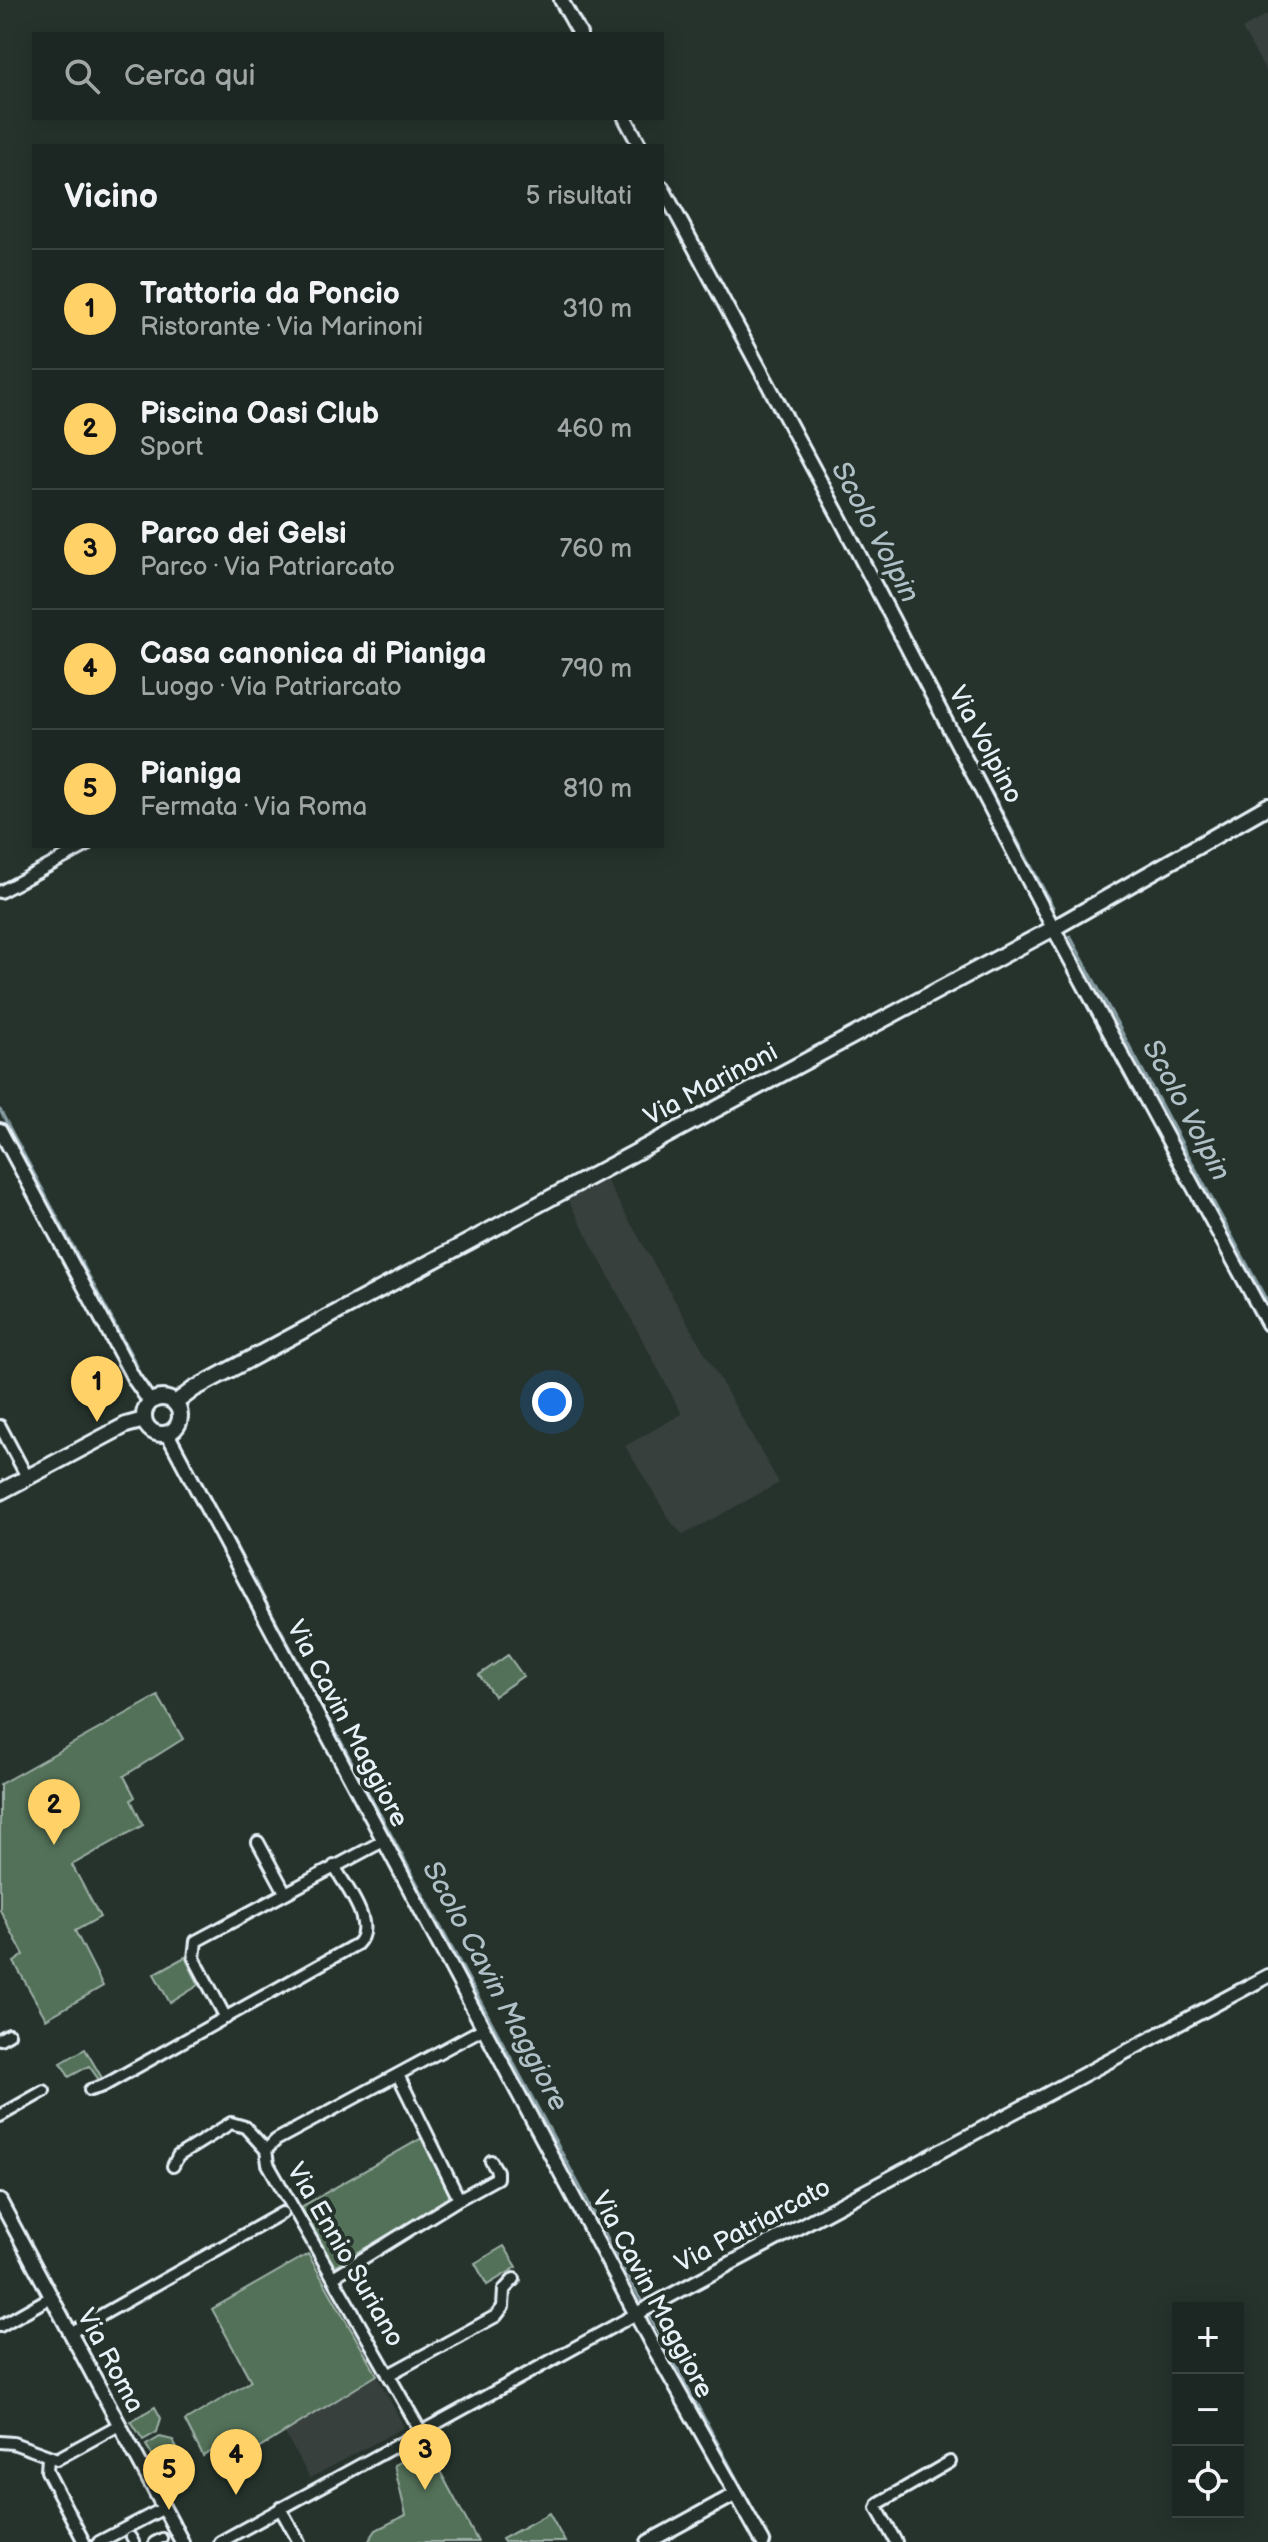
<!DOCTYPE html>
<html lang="it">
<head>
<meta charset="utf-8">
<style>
  body { margin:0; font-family:"Balsamiq Sans",sans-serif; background:#29322f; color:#f1f3f6 }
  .controls { position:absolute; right:24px; bottom:24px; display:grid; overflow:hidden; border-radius:0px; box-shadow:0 4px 20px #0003 }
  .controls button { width:72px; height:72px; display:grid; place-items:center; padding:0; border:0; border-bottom:2px solid #3a4340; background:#1c2622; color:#f1f3f6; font:40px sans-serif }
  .you { position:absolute; left:552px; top:1402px; width:28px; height:28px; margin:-20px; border:6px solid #fff; border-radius:50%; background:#1a73e8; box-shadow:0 0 0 12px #1a73e833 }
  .badge { display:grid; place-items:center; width:52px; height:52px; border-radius:50%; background:#ffd166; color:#111; font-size:26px; font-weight:700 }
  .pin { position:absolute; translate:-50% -66px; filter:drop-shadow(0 2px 4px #0008) }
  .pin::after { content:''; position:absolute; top:42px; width:28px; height:24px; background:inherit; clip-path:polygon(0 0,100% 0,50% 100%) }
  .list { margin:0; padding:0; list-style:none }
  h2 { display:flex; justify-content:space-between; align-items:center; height:104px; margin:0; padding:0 32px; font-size:34px }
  h2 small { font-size:26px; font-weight:400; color:#a0a5a5 }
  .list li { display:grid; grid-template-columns:52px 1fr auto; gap:24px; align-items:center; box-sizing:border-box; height:120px; padding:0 32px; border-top:2px solid #3a4340 }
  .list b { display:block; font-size:30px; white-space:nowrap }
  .list p { margin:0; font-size:26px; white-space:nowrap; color:#a0a5a5 }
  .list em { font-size:26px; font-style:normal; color:#a0a5a5 }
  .icon { flex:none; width:44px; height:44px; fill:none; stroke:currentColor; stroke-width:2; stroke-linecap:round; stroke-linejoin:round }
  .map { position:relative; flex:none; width:1268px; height:2542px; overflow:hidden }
  .search { position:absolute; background:#1c2622; box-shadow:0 4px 20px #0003; left:32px; top:32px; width:632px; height:88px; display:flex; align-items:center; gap:20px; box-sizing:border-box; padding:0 28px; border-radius:0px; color:#a0a5a5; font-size:30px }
  .panel { position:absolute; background:#1c2622; box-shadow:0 4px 20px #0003; left:32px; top:144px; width:632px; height:704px; border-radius:0px }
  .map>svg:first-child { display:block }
</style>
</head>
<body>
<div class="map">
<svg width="1268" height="2542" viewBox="0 0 1268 2542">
  <rect width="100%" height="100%" fill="#26332d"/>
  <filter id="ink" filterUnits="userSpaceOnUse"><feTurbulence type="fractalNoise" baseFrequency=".0125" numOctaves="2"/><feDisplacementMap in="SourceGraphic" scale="16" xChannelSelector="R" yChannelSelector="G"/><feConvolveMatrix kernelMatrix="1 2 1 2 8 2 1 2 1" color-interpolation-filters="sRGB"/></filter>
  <g filter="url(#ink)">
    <path fill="#383f3e" d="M1268 14V72L1267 73 1242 29Z
      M606 1180 779 1483 683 1535 671 1522 625 1446 682 1414 568 1200Z
      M377 2376 404 2427 310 2478 284 2432Z"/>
    <path fill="#537158" stroke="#9eb1a8" stroke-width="2" d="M508 1655 523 1676 494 1696 479 1675Z
      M158 1696 183 1739 124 1776 135 1797 131 1800 143 1825 72 1865 100 1917 75 1931 103 1986 46 2019 14 1962 24 1955 0 1910V1784Z
      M185 1957 199 1985 170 2003 154 1974Z
      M85 2049 102 2078 99 2080 89 2066 69 2077 61 2063Z
      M422 2138 451 2198 334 2266 301 2207Z
      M504 2246 517 2267 487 2285 475 2263Z
      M308 2254 377 2375 229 2467 217 2448 203 2456 185 2421 251 2381 212 2309Z
      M155 2407 161 2418 157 2432 143 2440 131 2421Z
      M160 2437 173 2440 178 2450 157 2463 146 2445Z
      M427 2447 478 2542H368L376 2530 406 2515 394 2465Z
      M549 2513 565 2542H504L502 2539Z"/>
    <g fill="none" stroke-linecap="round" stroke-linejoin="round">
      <path stroke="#879ea4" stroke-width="3" d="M896 613 1053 907
        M1070 936 1268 1303
        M0 1110 137 1366
        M184 1449 644 2306
        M647 2312 771 2542"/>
      <defs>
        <path id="pedestrian" d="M131 2537 134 2542
          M154 2542 162 2538"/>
        <path id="minor" d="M0 892 86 846
          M0 1426 27 1477
          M258 1842 285 1892
          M226 2018 194 1958 196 1941 385 1840
          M0 2039 9 2034
          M90 2090 103 2086 357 1944C377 1924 345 1886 334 1866
          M0 2116 44 2091
          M173 2166 178 2156 231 2123 245 2127 266 2150
          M459 2199 497 2178V2171L491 2161
          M333 2277 459 2199 398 2075
          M0 2326 51 2297
          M70 2333 282 2213
          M388 2375 496 2316 503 2307 504 2290 514 2279
          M420 2430 268 2164 266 2150 276 2140 484 2028
          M0 2442 13 2443 57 2459 119 2425
          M48 2457 47 2471 84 2542
          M280 2508 299 2542
          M99 2542 164 2508
          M220 2542 636 2314
          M896 2542 877 2508 879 2503 950 2462"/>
        <path id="tertiary" d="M561 0 580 34
          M625 118 640 146
          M662 187 840 518 1050 922 1268 1324
          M0 1130 134 1379 150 1402
          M167 1433 650 2341 763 2542
          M0 2201 182 2542
          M636 2314 1268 1976
          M648 2542 736 2494"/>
        <path id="secondary" d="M144 1416a18 18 0 1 1 36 0a18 18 0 1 1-36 0Z
          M175 1403 194 1389 1054 928 1268 806
          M0 1492 126 1425 144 1420"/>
      </defs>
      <use href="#pedestrian" stroke="#e8f1f8" stroke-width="14"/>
      <use href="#minor" stroke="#e8f1f8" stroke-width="16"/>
      <use href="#tertiary" stroke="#e8f1f8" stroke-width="18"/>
      <use href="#secondary" stroke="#e8f1f8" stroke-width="20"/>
      <use href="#pedestrian" stroke="#26332d" stroke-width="8"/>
      <use href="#minor" stroke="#26332d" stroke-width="10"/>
      <use href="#tertiary" stroke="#26332d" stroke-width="12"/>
      <use href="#secondary" stroke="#26332d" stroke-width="14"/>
    </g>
  </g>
  <g text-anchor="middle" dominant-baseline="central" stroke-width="8" stroke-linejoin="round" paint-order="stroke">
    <g font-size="26" fill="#e8f1f8" stroke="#26332d">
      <text transform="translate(985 745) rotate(62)">Via Volpino</text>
      <text transform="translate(711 1085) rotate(-28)">Via Marinoni</text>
      <text transform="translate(347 1724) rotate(62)">Via Cavin Maggiore</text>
      <text transform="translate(753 2226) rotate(-28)">Via Patriarcato</text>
      <text transform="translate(345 2255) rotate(60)">Via Ennio Suriano</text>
      <text transform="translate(652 2295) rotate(62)">Via Cavin Maggiore</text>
      <text transform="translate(110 2361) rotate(62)">Via Roma</text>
    </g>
    <g font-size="28" font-style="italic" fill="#afc0c7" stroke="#26332d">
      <text transform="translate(875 532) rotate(62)">Scolo Volpin</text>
      <text transform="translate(1186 1110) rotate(62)">Scolo Volpin</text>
      <text transform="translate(495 1986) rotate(62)">Scolo Cavin Maggiore</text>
    </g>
  </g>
</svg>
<div class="controls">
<button>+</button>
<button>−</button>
<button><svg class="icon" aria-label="locate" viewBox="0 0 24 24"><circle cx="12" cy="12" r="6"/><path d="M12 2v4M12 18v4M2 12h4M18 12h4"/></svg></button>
</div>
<div class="you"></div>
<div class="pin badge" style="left:97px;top:1422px">1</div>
<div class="pin badge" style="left:54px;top:1845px">2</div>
<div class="pin badge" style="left:425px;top:2490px">3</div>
<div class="pin badge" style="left:236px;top:2495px">4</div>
<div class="pin badge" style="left:169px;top:2510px">5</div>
<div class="search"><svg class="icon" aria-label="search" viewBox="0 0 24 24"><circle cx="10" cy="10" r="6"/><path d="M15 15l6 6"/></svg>Cerca qui</div>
<section class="panel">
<h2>Vicino<small>5 risultati</small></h2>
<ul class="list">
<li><span class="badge">1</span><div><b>Trattoria da Poncio</b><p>Ristorante · Via Marinoni</p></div><em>310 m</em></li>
<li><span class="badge">2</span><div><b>Piscina Oasi Club</b><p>Sport</p></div><em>460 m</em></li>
<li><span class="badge">3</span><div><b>Parco dei Gelsi</b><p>Parco · Via Patriarcato</p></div><em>760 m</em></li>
<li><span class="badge">4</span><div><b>Casa canonica di Pianiga</b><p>Luogo · Via Patriarcato</p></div><em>790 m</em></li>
<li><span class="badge">5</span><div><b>Pianiga</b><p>Fermata · Via Roma</p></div><em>810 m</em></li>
</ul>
</section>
</div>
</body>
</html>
